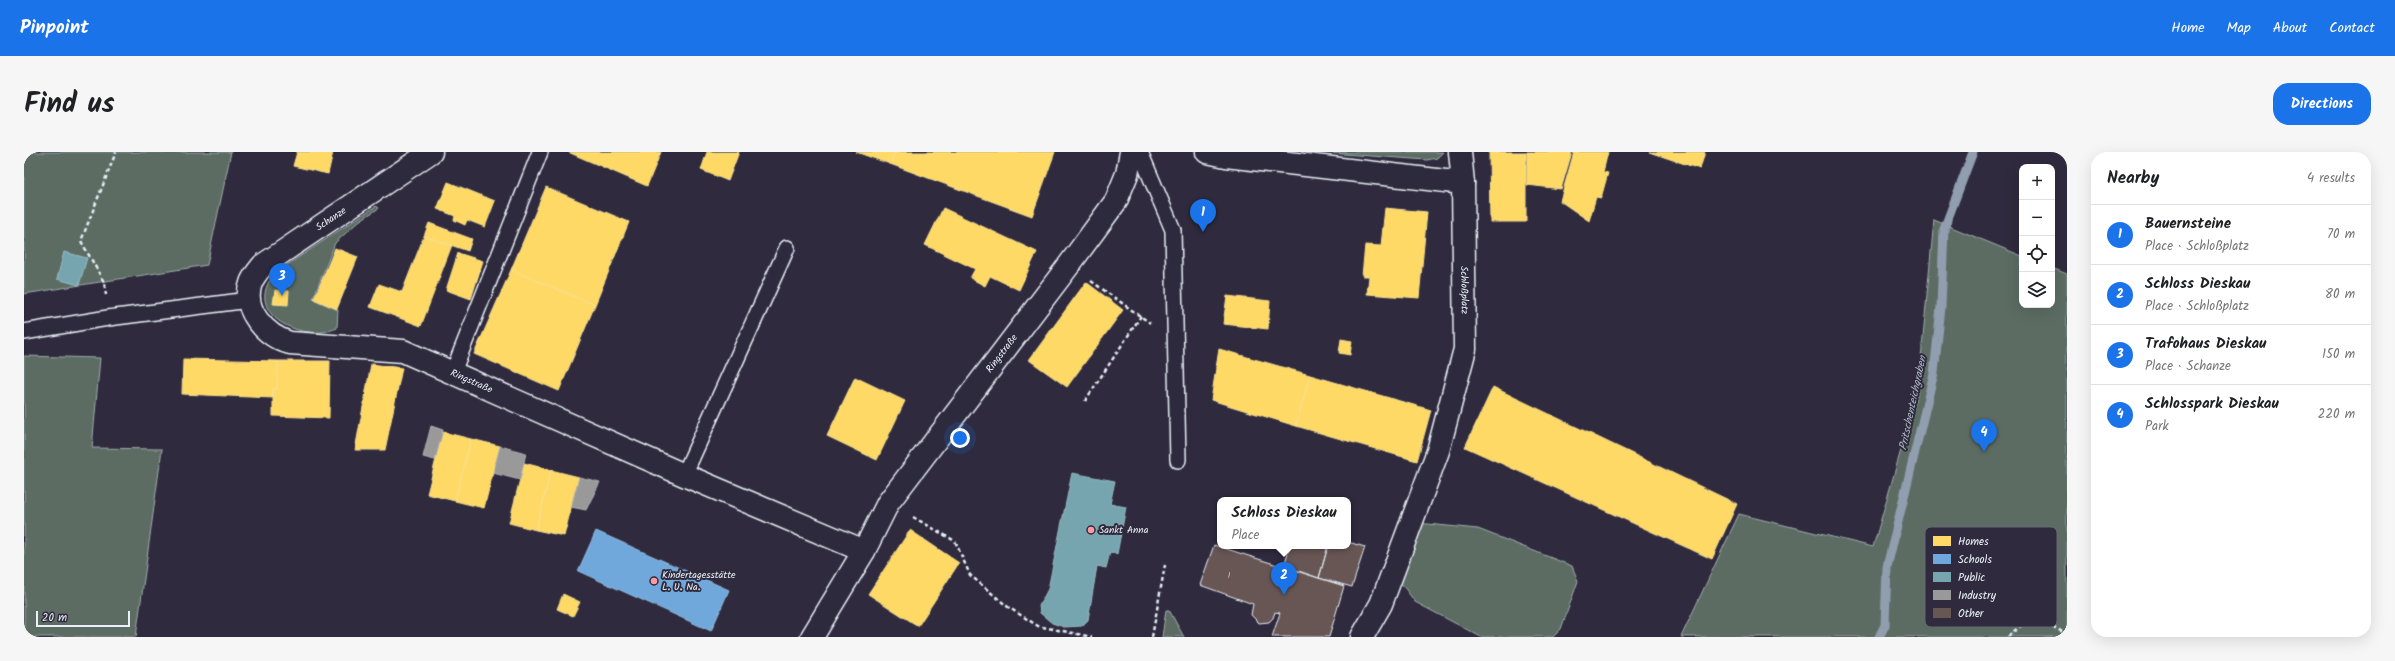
<!DOCTYPE html>
<html lang="en">
<head>
<meta charset="utf-8">
<style>
  body { margin:0; font-family:Kalam,sans-serif; background:#f6f6f6; color:#202124 }
  .controls { position:absolute; right:12px; top:12px; display:grid; overflow:hidden; border-radius:8px; box-shadow:0 4px 16px #0002 }
  .controls button { width:36px; height:36px; display:grid; place-items:center; padding:0; border:0; border-bottom:1px solid #e0e0e0; background:#fff; color:#202124; font:20px sans-serif }
  .scale { position:absolute; left:12px; bottom:10px; width:94px; box-sizing:border-box; padding-left:4px; border:2px solid #e8f1f8; border-top:0; font-size:11px; line-height:14px; white-space:nowrap; color:#e8f1f8; -webkit-text-stroke:3px #2f2a3d; paint-order:stroke }
  .you { position:absolute; left:936px; top:286px; width:14px; height:14px; margin:-10px; border:3px solid #fff; border-radius:50%; background:#1a73e8; box-shadow:0 0 0 6px #1a73e833 }
  .badge { display:grid; place-items:center; width:26px; height:26px; border-radius:50%; background:#1a73e8; color:#fff; font-size:13px; font-weight:700 }
  .pin { position:absolute; translate:-50% -33px; filter:drop-shadow(0 1px 2px #0008) }
  .pin::after { content:''; position:absolute; top:21px; width:14px; height:12px; background:inherit; clip-path:polygon(0 0,100% 0,50% 100%) }
  .popup { position:absolute; left:1193px; top:345px; width:134px; height:52px; box-sizing:border-box; display:grid; place-content:center; border-radius:8px; background:#fff; filter:drop-shadow(0 1px 3px #0005); font-size:13px; white-space:nowrap; color:#757577 }
  .popup b { font-size:15px; color:#202124 }
  .popup::after { content:''; position:absolute; left:50%; top:100%; margin-left:-8px; border:8px solid transparent; border-top-color:#fff }
  .list { margin:0; padding:0; list-style:none }
  h2 { display:flex; justify-content:space-between; align-items:center; height:52px; margin:0; padding:0 16px; font-size:17px }
  h2 small { font-size:13px; font-weight:400; color:#757577 }
  .list li { display:grid; grid-template-columns:26px 1fr auto; gap:12px; align-items:center; box-sizing:border-box; height:60px; padding:0 16px; border-top:1px solid #e0e0e0 }
  .list b { display:block; font-size:15px; white-space:nowrap }
  .list p { margin:0; font-size:13px; white-space:nowrap; color:#757577 }
  .list em { font-size:13px; font-style:normal; color:#757577 }
  .icon { flex:none; width:22px; height:22px; fill:none; stroke:currentColor; stroke-width:2; stroke-linecap:round; stroke-linejoin:round }
  .map { position:relative; flex:none; width:2043px; height:485px; overflow:hidden; border-radius:16px }
  header { display:flex; align-items:center; gap:24px; box-sizing:border-box; height:56px; padding:0 20px; background:#1a73e8; color:#fff }
  header strong { font-size:19px }
  nav { display:flex; gap:22px; margin-inline-start:auto; font-size:14px }
  .intro { display:flex; align-items:center; justify-content:space-between; box-sizing:border-box; height:96px; padding:0 24px }
  h1 { margin:0; font-size:28px }
  .button { padding:10px 18px; border-radius:16px; background:#1a73e8; color:#fff; font-size:14px; font-weight:700 }
  main { display:flex; gap:24px; padding:0 24px }
  aside { flex:1; background:#fff; border-radius:16px; box-shadow:0 4px 16px #0002 }
  .map>svg:first-child { display:block }
</style>
</head>
<body>
<header>
<strong>Pinpoint</strong>
<nav><a>Home</a><a>Map</a><a>About</a><a>Contact</a></nav>
</header>
<div class="intro"><h1>Find us</h1><a class="button">Directions</a></div>
<main>
<div class="map">
<svg width="2043" height="485" viewBox="0 0 2043 485">
  <rect width="100%" height="100%" fill="#2f2a3d"/>
  <filter id="ink" filterUnits="userSpaceOnUse"><feTurbulence type="fractalNoise" baseFrequency=".025" numOctaves="2"/><feDisplacementMap in="SourceGraphic" scale="8" xChannelSelector="R" yChannelSelector="G"/><feConvolveMatrix kernelMatrix="1 2 1 2 8 2 1 2 1" color-interpolation-filters="sRGB"/></filter>
  <g filter="url(#ink)">
    <path fill="#5b6c64" stroke="#a2aeae" d="M0 0H207L183 113 0 142Z
      M1291 0H1419L1413 6 1403 8Z
      M352 54 355 56 335 69 311 91 289 147 314 158 313 176C279 192 216 162 251 121Z
      M1910 68 1998 104V153H2028V116L2043 122V485H1657L1715 362 1849 395 1894 239Z
      M0 204 76 206 68 296 138 297 112 485H0Z
      M1393 371 1454 377 1548 414 1554 429 1537 477 1529 485H1457L1391 450 1374 427Z
      M1142 458H1145L1160 485H1138Z"/>
    <path fill="#ffd966" stroke="#f8e092" d="M273 0H309L304 22 269 14Z
      M544 0H637L623 34Z
      M683 0H715L704 29 677 18Z
      M832 0H871L866 12Z
      M871 0H1031L1008 64 866 12Z
      M1465 0H1502V70H1466Z
      M1503 0H1548L1537 37 1503 33Z
      M1550 0H1584L1579 20 1584 21 1577 46 1572 45 1565 69 1536 49Z
      M1625 0H1681L1676 17Z
      M424 30 471 49 461 75 443 68 441 73 430 68 431 64 413 57Z
      M522 35 605 70 571 153 487 118Z
      M919 56 1013 100 995 138 966 124 961 134 946 126 951 117 901 93Z
      M1361 56 1403 60 1395 146 1343 142 1345 124H1338L1341 93 1357 94Z
      M405 71 448 87 444 99 400 84Z
      M400 84 428 93 397 174 346 155 355 132 378 140Z
      M311 96 334 105 313 157 290 147Z
      M434 101 459 109 447 147 422 138Z
      M487 118 571 153 535 239 450 202Z
      M1062 130 1099 158 1043 235 1005 208Z
      M251 138 265 139 264 153 249 152Z
      M1203 144 1246 149 1244 177 1199 172Z
      M1317 187 1328 189 1326 203 1315 201Z
      M1195 197 1286 223 1272 274 1187 248Z
      M159 207 254 209 253 237H249V246L158 242Z
      M254 209H306L305 266 249 264V237H253Z
      M347 212 378 216 361 298H331Z
      M1286 223 1407 258 1393 309 1272 274Z
      M831 225 881 249 853 308 803 284Z
      M1469 235 1713 352 1688 407 1441 295Z
      M419 280 447 287 431 349 403 342Z
      M447 287 476 294 460 356 431 349Z
      M500 311 527 318 512 378 485 371Z
      M527 318 555 325 540 384 512 378Z
      M886 378 935 411 894 474 844 442Z
      M539 442 556 450 549 464 533 457Z"/>
    <path fill="#6fa8dc" stroke="#93bee4" d="M572 379 705 438 687 479 554 419Z"/>
    <path fill="#76a5af" stroke="#98bcc5" d="M40 100 63 106 55 133 33 127Z
      M1048 321 1091 329 1086 352 1102 355 1093 402 1086 400 1082 416 1073 414 1064 468 1058 474 1040 475 1028 471 1016 461 1015 454 1024 437Z"/>
    <path fill="#999" stroke="#b1b3b6" d="M407 274 419 278 411 308 399 305Z
      M476 294 502 301 496 328 469 321Z
      M555 325 576 330 562 358 547 355Z"/>
    <g fill="none" stroke-linecap="round" stroke-linejoin="round">
      <path stroke="#909eb0" stroke-width="9" d="M1855 485 1861 473 1863 415 1910 221 1917 155 1920 77 1949 0"/>
    </g>
    <path fill="#675754" stroke="#e8f1f8" d="M1324 390 1341 395 1328 435 1295 426 1304 394H1324Z
      M1190 393 1320 434 1305 485H1248L1256 461 1251 460 1249 466 1245 470 1235 471 1227 463 1229 452 1176 433Z
      M1266 394H1304L1295 426 1260 414Z"/>
    <g fill="none" stroke-linecap="round" stroke-linejoin="round">
      <defs>
        <path id="service" d="M1116 0 1149 78 1154 308
          M0 180 84 166 225 148
          M429 220 516 0
          M660 323 763 96"/>
        <g id="minor">
          <path id="s1" d="M407 0 239 113C235 118 229 125 227 131 217 158 242 184 266 191L379 199 660 323 840 399"/>
          <path id="s2" d="M1183 0 1202 4 1439 31 1441 197 1414 299 1357 452 1338 485"/>
          <path d="M1436 0 1439 31"/>
          <path id="s3" d="M788 485 840 399 864 351 1045 113 1092 49 1103 22 1107 0"/>
        </g>
      </defs>
      <use href="#service" stroke="#e8f1f8" stroke-width="18"/>
      <use href="#minor" stroke="#e8f1f8" stroke-width="25"/>
      <path stroke="#e8f1f8" stroke-width="2.5" stroke-dasharray="4 3" stroke-linecap="butt" d="M1067 129 1126 171
        M82 143 80 130 57 89 92 0
        M1061 249 1117 164
        M889 365 931 389 946 423 984 455 1014 474 1068 485
        M1128 485 1141 413
        M1985 485C2003 462 2020 470 2043 482"/>
      <use href="#service" stroke="#2f2a3d" stroke-width="15"/>
      <use href="#minor" stroke="#2f2a3d" stroke-width="22"/>
    </g>
  </g>
  <g fill="#ff9aa2" stroke="#2f2a3d" stroke-width="1.5">
    <circle cx="1067" cy="378" r="4"/>
    <circle cx="630" cy="429" r="4"/>
  </g>
  <g text-anchor="middle" dominant-baseline="central" stroke-width="4" stroke-linejoin="round" paint-order="stroke">
    <g font-size="8" fill="#c8cacf">
      <text x="1205" y="423">1</text>
    </g>
    <g font-size="10" fill="#e8f1f8" stroke="#2f2a3d">
      <text transform="translate(307 67) rotate(-34)">Schanze</text>
      <text stroke="none"><textPath href="#s2" startOffset="365">Schloßplatz</textPath></text>
      <text stroke="none"><textPath href="#s3" startOffset="342">Ringstraße</textPath></text>
      <text stroke="none"><textPath href="#s1" startOffset="492">Ringstraße</textPath></text>
    </g>
    <g font-size="10" fill="#e8f1f8" stroke="#2f2a3d" text-anchor="start">
      <text x="1075" y="378">Sankt Anna</text>
      <text x="638" y="423">Kindertagesstätte<tspan x="638" dy="12">L. U. Na.</tspan></text>
    </g>
    <g font-size="11" font-style="italic" fill="#adb9c8" stroke="#2f2a3d">
      <text transform="translate(1889 251) rotate(-78)">Pritschenteichgraben</text>
    </g>
  </g>
  <rect x="1901" y="375" width="132" height="100" rx="6" fill="#2f2a3d" stroke="#666675" stroke-width="1"/>
  <rect x="1909" y="384" width="18" height="10" fill="#ffd966"/>
  <rect x="1909" y="402" width="18" height="10" fill="#6fa8dc"/>
  <rect x="1909" y="420" width="18" height="10" fill="#76a5af"/>
  <rect x="1909" y="438" width="18" height="10" fill="#999"/>
  <rect x="1909" y="456" width="18" height="10" fill="#675754"/>
  <g font-size="11" fill="#e8f1f8">
    <text x="1934" y="393">Homes</text>
    <text x="1934" y="411">Schools</text>
    <text x="1934" y="429">Public</text>
    <text x="1934" y="447">Industry</text>
    <text x="1934" y="465">Other</text>
  </g>
</svg>
<div class="controls">
<button>+</button>
<button>−</button>
<button><svg class="icon" aria-label="locate" viewBox="0 0 24 24"><circle cx="12" cy="12" r="6"/><path d="M12 2v4M12 18v4M2 12h4M18 12h4"/></svg></button>
<button><svg class="icon" aria-label="layers" viewBox="0 0 24 24"><path d="M12 4l9 5-9 5-9-5zM3 14l9 5 9-5"/></svg></button>
</div>
<div class="scale">20 m</div>
<div class="you"></div>
<div class="pin badge" style="left:1179px;top:80px">1</div>
<div class="pin badge" style="left:1260px;top:443px">2</div>
<div class="popup"><b>Schloss Dieskau</b>Place</div>
<div class="pin badge" style="left:258px;top:144px">3</div>
<div class="pin badge" style="left:1960px;top:300px">4</div>
</div>
<aside>
<h2>Nearby<small>4 results</small></h2>
<ul class="list">
<li><span class="badge">1</span><div><b>Bauernsteine</b><p>Place · Schloßplatz</p></div><em>70 m</em></li>
<li><span class="badge">2</span><div><b>Schloss Dieskau</b><p>Place · Schloßplatz</p></div><em>80 m</em></li>
<li><span class="badge">3</span><div><b>Trafohaus Dieskau</b><p>Place · Schanze</p></div><em>150 m</em></li>
<li><span class="badge">4</span><div><b>Schlosspark Dieskau</b><p>Park</p></div><em>220 m</em></li>
</ul>
</aside>
</main>
</body>
</html>
